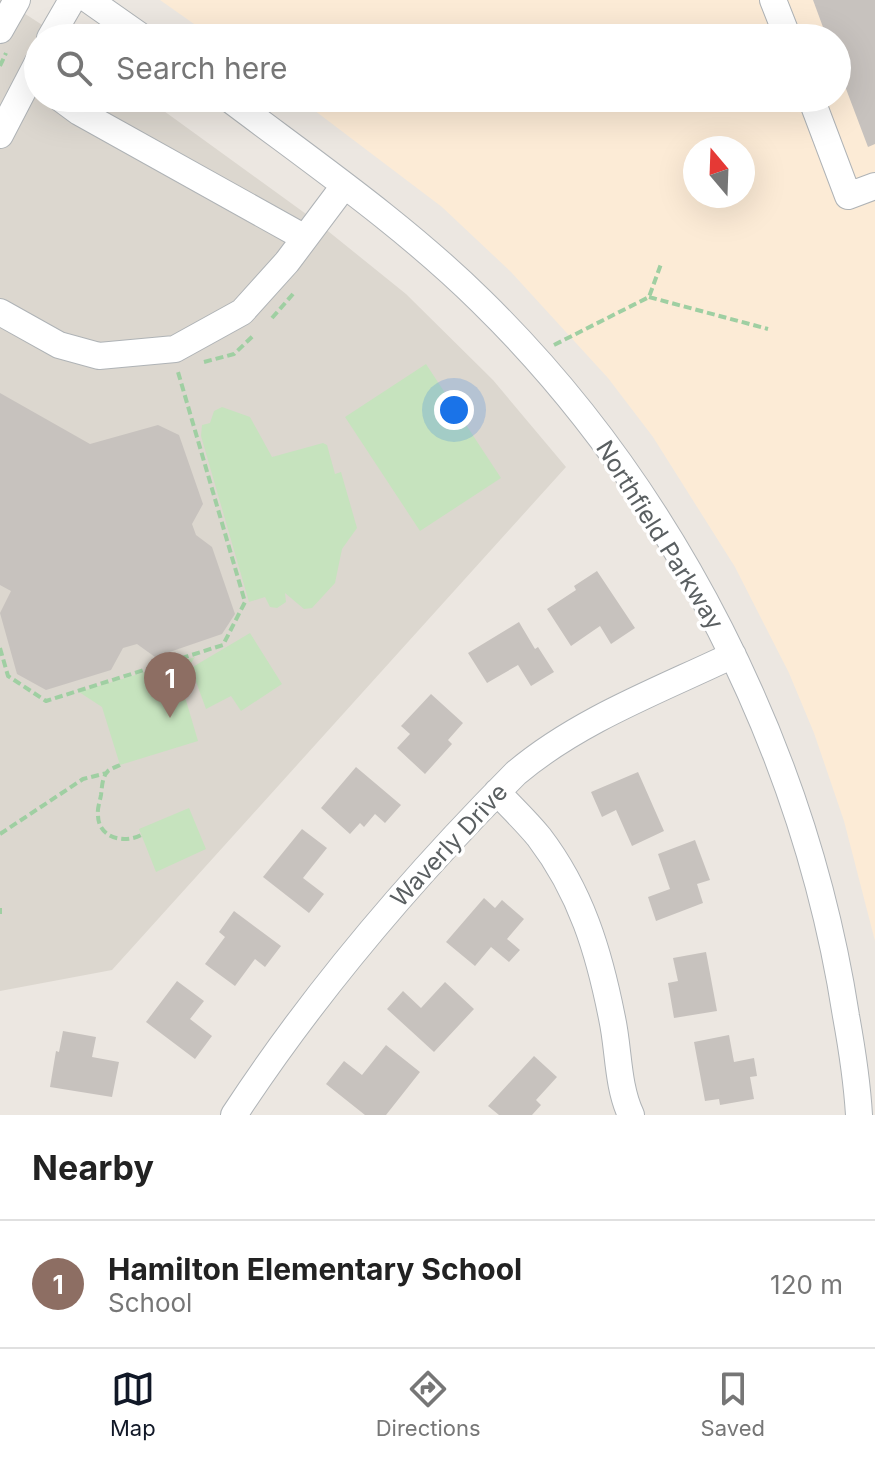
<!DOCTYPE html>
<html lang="en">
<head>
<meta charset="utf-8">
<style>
  body { margin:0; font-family:Inter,sans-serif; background:#f2f2f2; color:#222 }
  .compass { position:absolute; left:683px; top:136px; width:72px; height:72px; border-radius:50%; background:#fff; box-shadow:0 8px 32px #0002; rotate:341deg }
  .you { position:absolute; left:454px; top:410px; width:28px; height:28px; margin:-20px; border:6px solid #fff; border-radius:50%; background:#1a73e8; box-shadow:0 0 0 12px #1a73e833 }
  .badge { display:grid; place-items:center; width:52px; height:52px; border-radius:50%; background:#111827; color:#fff; font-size:26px; font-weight:700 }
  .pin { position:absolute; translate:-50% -66px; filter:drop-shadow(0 2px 4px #0008) }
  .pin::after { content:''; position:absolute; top:42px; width:28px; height:24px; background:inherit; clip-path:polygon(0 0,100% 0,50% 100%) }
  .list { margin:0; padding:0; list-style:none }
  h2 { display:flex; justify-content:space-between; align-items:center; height:104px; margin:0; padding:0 32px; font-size:34px }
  h2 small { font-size:26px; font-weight:400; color:#767676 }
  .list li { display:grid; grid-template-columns:52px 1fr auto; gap:24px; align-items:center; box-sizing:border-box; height:128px; padding:0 32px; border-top:2px solid #e0e0e0 }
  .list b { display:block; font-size:30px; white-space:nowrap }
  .list p { margin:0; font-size:26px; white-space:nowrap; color:#767676 }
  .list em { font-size:26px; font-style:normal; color:#767676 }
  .icon { flex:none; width:44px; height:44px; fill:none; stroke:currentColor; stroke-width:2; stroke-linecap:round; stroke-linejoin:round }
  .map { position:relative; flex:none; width:875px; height:1115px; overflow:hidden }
  .search { position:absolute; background:#fff; box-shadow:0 8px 32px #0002; left:24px; right:24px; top:24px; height:88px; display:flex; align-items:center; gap:20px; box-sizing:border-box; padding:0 28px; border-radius:44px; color:#767676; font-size:30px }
  .sheet { height:232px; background:#fff }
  nav { display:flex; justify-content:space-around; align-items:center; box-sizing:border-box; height:112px; border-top:2px solid #e0e0e0; background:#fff; font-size:22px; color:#767676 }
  nav a { display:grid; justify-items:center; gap:4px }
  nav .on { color:#111827 }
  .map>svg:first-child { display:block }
</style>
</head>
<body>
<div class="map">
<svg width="875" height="1115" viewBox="0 0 875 1115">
  <rect width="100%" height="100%" fill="#ece7e1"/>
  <path fill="#fcebd6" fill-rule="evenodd" d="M160 0H875V941L844 821 814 733 789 673 735 567 653 437 608 378 511 272 442 207 298 98H837V38H214ZM695 148H743V196H695Z"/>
  <path fill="#dcd7cf" d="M0 0H4L62 38H38V98H146L313 219 406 294 493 380 566 467 112 970 0 991Z"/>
  <path fill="#c6e3be" d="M426 364 501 478 420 531 345 417Z
    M222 407 250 417 272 457 323 443 327 445 335 474 341 472 357 528 342 549 335 583 312 608 304 609 285 593 286 602 277 608 270 607 265 597 249 602 201 436 202 425 210 423 214 411Z
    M250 633 282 684 241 711 231 696 206 709 191 668Z
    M195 657 180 680 198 741 120 765 102 707 79 692Z
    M189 808 206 849 156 872 139 829Z"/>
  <path fill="#c7c2be" d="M813 0H875V144L868 147 837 65V38H827Z
    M0 393 90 444 158 425 179 435 203 504 192 524 196 535 212 547 235 614 222 634 155 657 137 644 123 648 111 670 46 690 17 674 0 613 11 591 0 585Z
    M597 571 635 628 611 644 600 626 571 646 547 609 576 590 574 586Z
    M519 622 535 649 538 647 554 672 531 686 518 665 487 683 468 653Z
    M431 694 463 723 448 740 452 744 425 774 397 748 410 734 401 726Z
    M356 767 401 805 385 823 375 814 364 827 360 823 350 834 321 808Z
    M638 772 664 831 632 846 616 810 602 817 591 792Z
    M302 829 327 848 303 878 324 894 309 913 263 877Z
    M695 840 710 880 697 884 703 903 656 921 648 897 670 889 658 854Z
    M484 898 495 908 502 900 524 919 507 939 520 950 509 962 491 947 475 966 446 942Z
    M234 911 281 946 265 967 255 959 235 986 205 964 225 937 219 932Z
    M706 952 717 1011 674 1018 668 983 678 981 673 958Z
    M177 981 204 1001 190 1019 212 1036 195 1059 146 1022Z
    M445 982 474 1009 434 1052 387 1009 403 991 421 1008Z
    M63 1031 96 1037 92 1057 119 1062 112 1097 50 1087 56 1051 59 1052Z
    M729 1035 734 1062 754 1058 757 1076 750 1077 754 1099 720 1105 719 1099 705 1101 694 1042Z
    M386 1045 420 1072 386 1115H365L326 1084 344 1061 362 1075Z
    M534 1056 557 1077 536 1100 541 1105 532 1115H499L488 1106Z"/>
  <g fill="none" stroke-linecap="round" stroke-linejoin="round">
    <defs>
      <path id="minor" d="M89 0 143 38
        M773 0 788 38
        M0 30 17 0
        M50 38 72 0
        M60 98 79 112 305 238
        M228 98C314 163 404 225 481 301 673 489 805 751 846 1016 852 1049 857 1082 859 1115
        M811 98 848 196 875 186
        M0 135 38 62
        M0 312 59 345 99 356 175 349 242 312 287 262 344 186
        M497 792C511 807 526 821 539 837 581 892 599 952 612 1018 619 1050 617 1085 631 1115
        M234 1115C315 991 412 878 516 773 579 720 660 690 733 655"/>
    </defs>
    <use href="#minor" stroke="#afb3b6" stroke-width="28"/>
    <path stroke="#9fcfa2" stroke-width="4" stroke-dasharray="8 4" stroke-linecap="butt" d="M0 66 6 53
      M649 297 768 329
      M272 318 293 294
      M554 345 649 297 661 264
      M204 362 234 354 254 335
      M0 648 8 676 46 701 223 645 245 602 178 372
      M120 765C118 766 110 769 108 771 102 777 102 787 101 795 100 801 97 809 98 815 98 838 124 844 141 835
      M0 834 83 779 107 773
      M0 908V914"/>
    <use href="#minor" stroke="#fff" stroke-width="26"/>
  </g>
  <g text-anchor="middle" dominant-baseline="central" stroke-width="7" stroke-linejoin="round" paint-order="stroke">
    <g font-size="24" fill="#5a5f61" stroke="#fff">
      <text transform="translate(660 535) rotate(58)">Northfield Parkway</text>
      <text transform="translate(449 845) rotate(-47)">Waverly Drive</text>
    </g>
  </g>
</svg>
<svg class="compass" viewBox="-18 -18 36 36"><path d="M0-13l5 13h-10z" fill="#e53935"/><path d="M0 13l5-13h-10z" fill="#767676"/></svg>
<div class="you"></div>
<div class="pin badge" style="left:170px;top:718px;background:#8d6e63">1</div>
<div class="search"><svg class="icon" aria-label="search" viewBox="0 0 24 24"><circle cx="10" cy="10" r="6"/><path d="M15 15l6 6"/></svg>Search here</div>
</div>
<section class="sheet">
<h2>Nearby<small></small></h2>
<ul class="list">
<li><span class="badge" style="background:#8d6e63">1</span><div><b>Hamilton Elementary School</b><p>School</p></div><em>120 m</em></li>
</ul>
</section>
<nav>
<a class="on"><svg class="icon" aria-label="map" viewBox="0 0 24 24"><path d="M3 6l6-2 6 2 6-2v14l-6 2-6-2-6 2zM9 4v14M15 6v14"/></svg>Map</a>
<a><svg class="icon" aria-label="directions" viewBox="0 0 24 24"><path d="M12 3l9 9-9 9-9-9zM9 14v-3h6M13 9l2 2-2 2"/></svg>Directions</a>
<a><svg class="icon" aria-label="saved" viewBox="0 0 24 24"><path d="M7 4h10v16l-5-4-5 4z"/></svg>Saved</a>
</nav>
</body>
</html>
